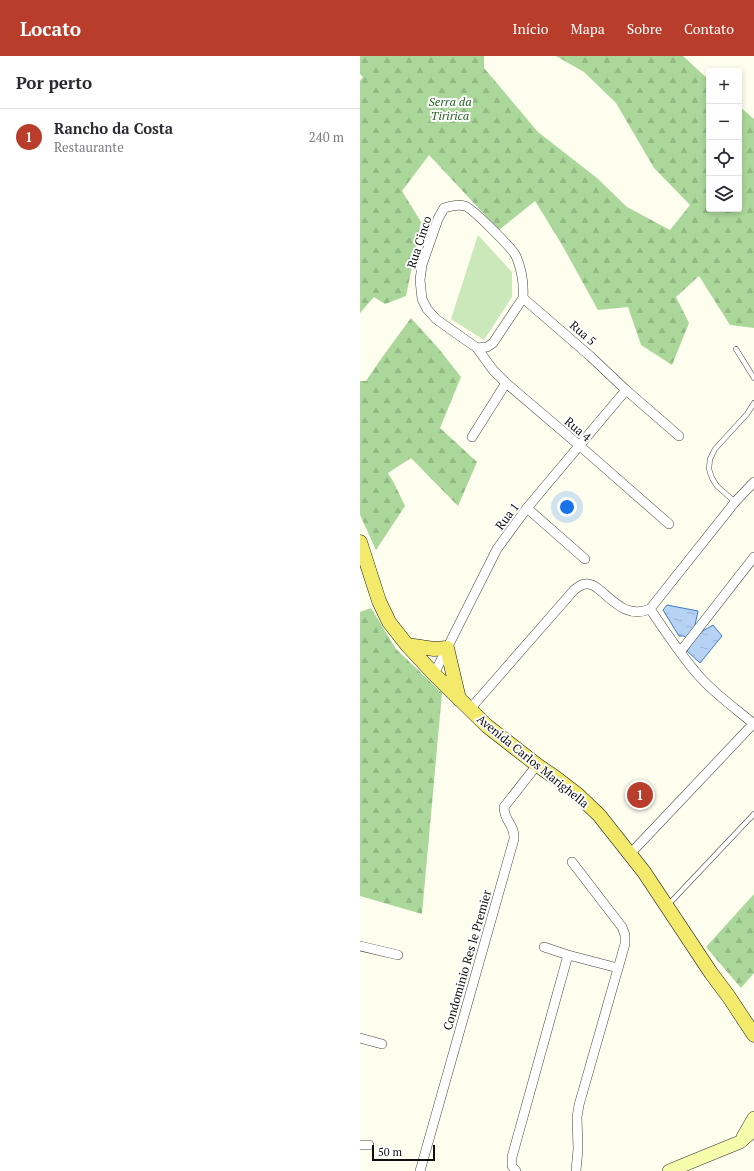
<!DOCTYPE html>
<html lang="pt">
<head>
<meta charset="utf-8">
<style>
  body { margin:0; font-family:"PT Serif",serif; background:#f2f2f3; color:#2b2b33 }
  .controls { position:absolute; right:12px; top:12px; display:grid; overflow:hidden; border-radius:4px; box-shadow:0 2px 6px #0003 }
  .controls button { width:36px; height:36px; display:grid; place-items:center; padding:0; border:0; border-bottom:1px solid #e1e1e2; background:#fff; color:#2b2b33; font:20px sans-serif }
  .scale { position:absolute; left:12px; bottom:10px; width:63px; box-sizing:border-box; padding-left:4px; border:2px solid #0e0e0e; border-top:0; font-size:11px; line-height:14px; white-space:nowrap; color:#0e0e0e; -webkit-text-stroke:3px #fff; paint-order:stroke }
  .you { position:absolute; left:207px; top:451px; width:14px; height:14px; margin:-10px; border:3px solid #fff; border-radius:50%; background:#1a73e8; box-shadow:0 0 0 6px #1a73e833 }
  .badge { display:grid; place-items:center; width:26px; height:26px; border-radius:50%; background:#b93d2b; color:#fff; font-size:13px; font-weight:700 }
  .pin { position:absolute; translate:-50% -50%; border:2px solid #fff; box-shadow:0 1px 4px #0006 }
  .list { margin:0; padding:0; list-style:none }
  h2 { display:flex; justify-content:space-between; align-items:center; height:52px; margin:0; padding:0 16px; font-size:17px }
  h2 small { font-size:13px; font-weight:400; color:#7c7c81 }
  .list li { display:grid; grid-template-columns:26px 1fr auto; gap:12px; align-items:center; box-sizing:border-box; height:56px; padding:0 16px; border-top:1px solid #e1e1e2 }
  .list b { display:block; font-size:15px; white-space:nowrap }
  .list p { margin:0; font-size:13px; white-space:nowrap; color:#7c7c81 }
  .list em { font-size:13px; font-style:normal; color:#7c7c81 }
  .icon { flex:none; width:22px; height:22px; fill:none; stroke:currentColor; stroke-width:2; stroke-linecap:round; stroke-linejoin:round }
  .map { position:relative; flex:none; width:394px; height:1115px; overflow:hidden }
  header { display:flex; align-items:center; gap:24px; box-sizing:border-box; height:56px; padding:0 20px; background:#b93d2b; color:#fff }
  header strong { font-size:19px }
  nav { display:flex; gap:22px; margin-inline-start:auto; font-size:14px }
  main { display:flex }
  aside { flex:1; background:#fff }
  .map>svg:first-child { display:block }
</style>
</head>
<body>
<header>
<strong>Locato</strong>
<nav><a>Início</a><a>Mapa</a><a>Sobre</a><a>Contato</a></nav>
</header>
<main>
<aside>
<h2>Por perto<small></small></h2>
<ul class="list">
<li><span class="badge">1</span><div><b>Rancho da Costa</b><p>Restaurante</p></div><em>240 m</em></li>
</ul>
</aside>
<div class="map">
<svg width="394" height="1115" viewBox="0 0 394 1115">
  <defs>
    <pattern id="forest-firs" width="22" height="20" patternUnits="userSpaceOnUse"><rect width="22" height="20" fill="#abd89a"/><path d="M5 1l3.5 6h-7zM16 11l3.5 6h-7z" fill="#92b884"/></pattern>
    <pattern id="water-ripples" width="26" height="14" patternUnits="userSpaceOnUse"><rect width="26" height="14" fill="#b6d2f4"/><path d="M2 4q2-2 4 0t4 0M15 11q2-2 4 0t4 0" fill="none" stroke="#9bb3d0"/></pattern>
  </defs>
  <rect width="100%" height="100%" fill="#fefeef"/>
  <path fill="#cae8ba" d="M118 179 152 216V241L124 284 91 263Z"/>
  <path fill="url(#forest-firs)" d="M0 0H124V12L178 76 237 122 267 151 310 174 330 149 294 112 256 47 224 16 196 0H323L349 24V153H379V50L394 63V272L370 269 339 220 316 241 329 267 312 309 281 289 268 251 238 254 201 187 175 145 139 174 69 99 42 135 61 166 46 240 25 248 14 241 0 257V25L3 21 0 18Z
    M51 262 79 293 101 321 80 372 117 406 98 450 51 402 28 417 34 427 45 450 16 494 0 459V325H6L23 300Z
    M11 552 36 593 82 637 62 858 0 840V556Z
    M394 838V917L381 932 346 891Z"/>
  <path fill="url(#water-ripples)" stroke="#4079c8" d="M307 549 338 555 335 569 341 576 353 569 362 580 340 607 327 595 333 586 324 580H319L303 554Z"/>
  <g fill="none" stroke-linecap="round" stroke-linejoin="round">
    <defs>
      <path id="lane" d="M376 293 394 322
        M375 446 357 430 352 422 349 413 350 403 355 393 387 358 394 347
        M308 849 394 758"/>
      <path id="street" d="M163 242C164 227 162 214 156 200 152 192 112 152 105 150 98 148 90 150 84 152L78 163 62 209 60 224 62 243 67 253 76 263 117 292 133 314 146 327 220 390 309 468
        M163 242 230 300 266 334 319 380
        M117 292 127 291 133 287 163 242
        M112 381 146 327
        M167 452 225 503
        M290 553C306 576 321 600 340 621 355 638 376 653 394 668
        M320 596 394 501
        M74 618 137 493 167 452 266 334
        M110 653 214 534C218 531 222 527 228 528 233 528 237 532 241 535 256 548 269 562 290 553L375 446 394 426
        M270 798 394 667
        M212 806 262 871 265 879V888L219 1049 217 1061 218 1093 216 1115
        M0 890 38 899
        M184 891 208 899 258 912
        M0 982 22 988
        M0 1089H9
        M60 1115 154 783C155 768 144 766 144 751L177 709
        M156 1115 152 1110V1101L208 899"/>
      <path id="secondary" d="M383 1081 394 1062
        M309 1115 380 1086 394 1074"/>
      <path id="primary" d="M0 486 19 545 29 566 47 589 74 618 127 670 177 709 196 722 218 739 239 759 284 816 351 917 369 941 394 979
        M47 589 74 593 87 592 99 643"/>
    </defs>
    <use href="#lane" stroke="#414141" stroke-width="5.5"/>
    <use href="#street" stroke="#414141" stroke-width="10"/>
    <use href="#secondary" stroke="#303030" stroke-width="14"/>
    <use href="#primary" stroke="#1f1f1f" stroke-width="15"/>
    <use href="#lane" stroke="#fff" stroke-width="4.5"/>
    <use href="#street" stroke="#fff" stroke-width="9"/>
    <use href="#secondary" stroke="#f7fcad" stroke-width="13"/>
    <use href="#primary" stroke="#f3ea6b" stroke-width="14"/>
  </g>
  <g text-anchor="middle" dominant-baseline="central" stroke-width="4" stroke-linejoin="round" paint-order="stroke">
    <g font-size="12" font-style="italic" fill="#226320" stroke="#fff">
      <text x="90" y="45">Serra da<tspan x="90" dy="14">Tiririca</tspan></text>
    </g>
    <g font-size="12" fill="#0e0e0e" stroke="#fff">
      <text transform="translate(59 186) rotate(-72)">Rua Cinco</text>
      <text transform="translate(223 277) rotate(41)">Rua 5</text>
      <text transform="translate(218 373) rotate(40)">Rua 4</text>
      <text transform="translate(147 460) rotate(-53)">Rua 1</text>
      <text transform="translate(173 705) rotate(39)">Avenida Carlos Marighella</text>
      <text transform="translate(107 904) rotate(-74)">Condominio Res le Premier</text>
    </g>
  </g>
</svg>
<div class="controls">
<button>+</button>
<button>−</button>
<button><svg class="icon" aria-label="locate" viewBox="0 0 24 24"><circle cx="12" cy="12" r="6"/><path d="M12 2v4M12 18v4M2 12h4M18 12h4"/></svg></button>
<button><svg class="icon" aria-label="layers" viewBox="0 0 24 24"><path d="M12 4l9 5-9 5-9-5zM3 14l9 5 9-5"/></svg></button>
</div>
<div class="scale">50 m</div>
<div class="you"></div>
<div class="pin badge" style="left:280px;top:739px">1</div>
</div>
</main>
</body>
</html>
